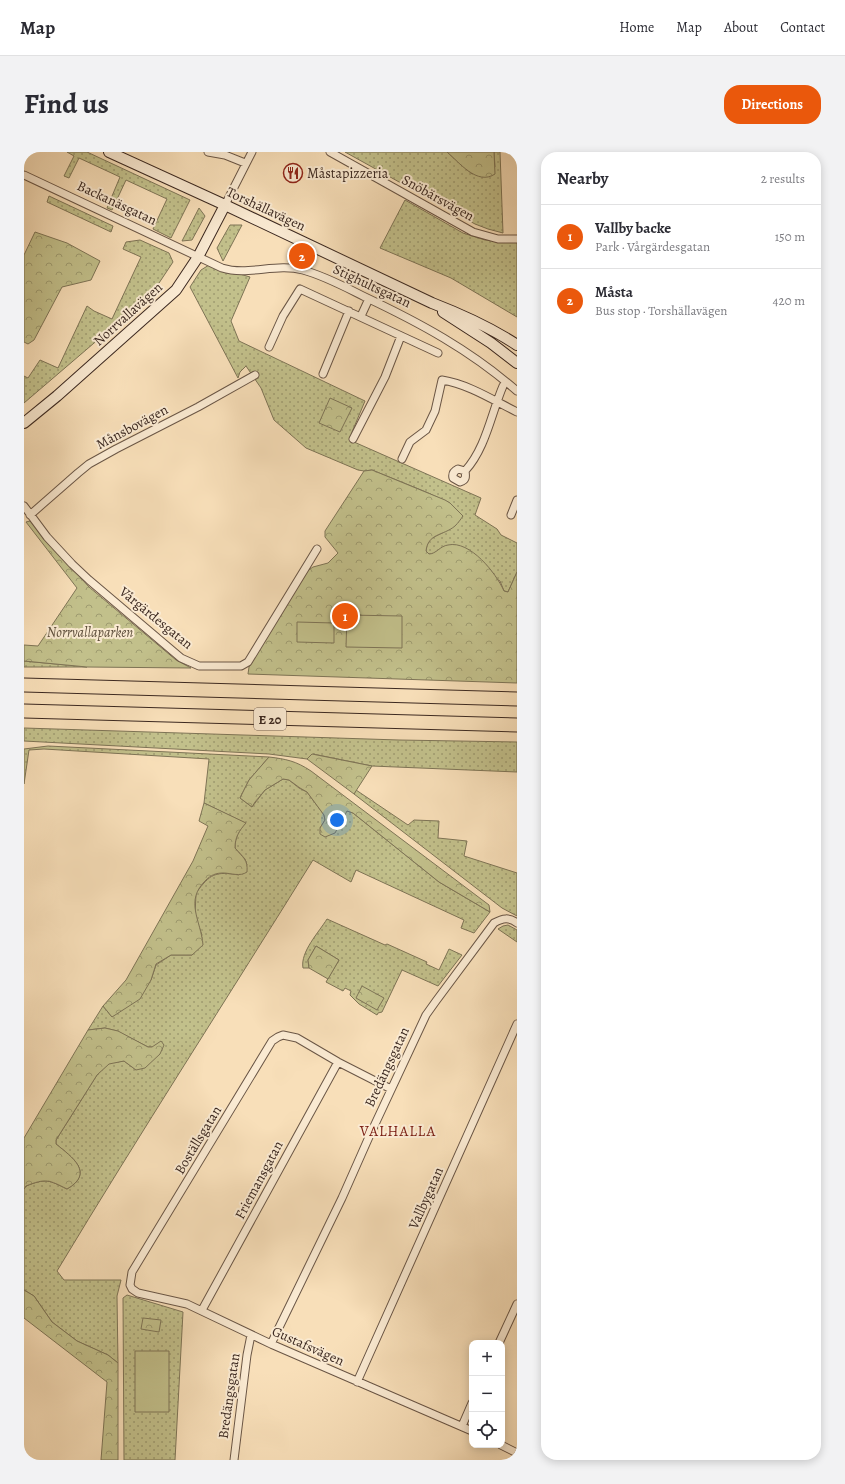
<!DOCTYPE html>
<html lang="en">
<head>
<meta charset="utf-8">
<style>
  body { margin:0; font-family:Alegreya,serif; background:#f2f2f3; color:#2b2b33 }
  .controls { position:absolute; right:12px; bottom:12px; display:grid; overflow:hidden; border-radius:8px; box-shadow:0 2px 10px #0003 }
  .controls button { width:36px; height:36px; display:grid; place-items:center; padding:0; border:0; border-bottom:1px solid #e1e1e2; background:#fff; color:#2b2b33; font:20px sans-serif }
  .you { position:absolute; left:313px; top:668px; width:14px; height:14px; margin:-10px; border:3px solid #fff; border-radius:50%; background:#1a73e8; box-shadow:0 0 0 6px #1a73e833 }
  .badge { display:grid; place-items:center; width:26px; height:26px; border-radius:50%; background:#ea580c; color:#fff; font-size:13px; font-weight:700 }
  .pin { position:absolute; translate:-50% -50%; border:2px solid #fff; box-shadow:0 1px 4px #0006 }
  .list { margin:0; padding:0; list-style:none }
  h2 { display:flex; justify-content:space-between; align-items:center; height:52px; margin:0; padding:0 16px; font-size:17px }
  h2 small { font-size:13px; font-weight:400; color:#7c7c81 }
  .list li { display:grid; grid-template-columns:26px 1fr auto; gap:12px; align-items:center; box-sizing:border-box; height:64px; padding:0 16px; border-top:1px solid #e1e1e2 }
  .list b { display:block; font-size:15px; white-space:nowrap }
  .list p { margin:0; font-size:13px; white-space:nowrap; color:#7c7c81 }
  .list em { font-size:13px; font-style:normal; color:#7c7c81 }
  .icon { flex:none; width:22px; height:22px; fill:none; stroke:currentColor; stroke-width:2; stroke-linecap:round; stroke-linejoin:round }
  .map { position:relative; flex:none; width:493px; height:1308px; overflow:hidden; border-radius:16px }
  header { display:flex; align-items:center; gap:24px; box-sizing:border-box; height:56px; padding:0 20px; background:#fff; border-bottom:1px solid #e1e1e2 }
  header strong { font-size:19px }
  nav { display:flex; gap:22px; margin-inline-start:auto; font-size:14px }
  .intro { display:flex; align-items:center; justify-content:space-between; box-sizing:border-box; height:96px; padding:0 24px }
  h1 { margin:0; font-size:28px }
  .button { padding:10px 18px; border-radius:16px; background:#ea580c; color:#fff; font-size:14px; font-weight:700 }
  main { display:flex; gap:24px; padding:0 24px }
  aside { flex:1; background:#fff; border-radius:16px; box-shadow:0 2px 10px #0003 }
  .map>svg:first-child { display:block }
</style>
</head>
<body>
<header>
<strong>Map</strong>
<nav><a>Home</a><a>Map</a><a>About</a><a>Contact</a></nav>
</header>
<div class="intro"><h1>Find us</h1><a class="button">Directions</a></div>
<main>
<div class="map">
<svg width="493" height="1308" viewBox="0 0 493 1308">
  <defs>
    <pattern id="grass-dots" width="8" height="8" patternUnits="userSpaceOnUse"><rect width="8" height="8" fill="#c2c08b"/><path d="M2 2h.1M6 6h.1" fill="none" stroke="#9f9c71" stroke-width="1.8" stroke-linecap="round"/></pattern>
    <pattern id="forest-crowns" width="20" height="18" patternUnits="userSpaceOnUse"><rect width="20" height="18" fill="#c2c08b"/><path d="M2 6a3 3 0 1 1 6 0M12 15a3 3 0 1 1 6 0" fill="none" stroke="#9f9c71"/></pattern>
  </defs>
  <rect width="100%" height="100%" fill="#f8dfb9"/>
  <filter id="stains"><feTurbulence type="fractalNoise" baseFrequency=".005" numOctaves="4"/><feColorMatrix values="0 0 0 0 .2 0 0 0 0 .09 0 0 0 0 .02 0 0 0 .5 -.17"/></filter>
  <radialGradient id="worn" r=".72"><stop offset=".6" stop-color="#630" stop-opacity="0"/><stop offset="1" stop-color="#630" stop-opacity=".3"/></radialGradient>
  <path fill="url(#grass-dots)" stroke="#7e7456" d="M43 0H63L166 48 147 86 129 77 143 47 102 28 88 58 83 56 96 25 55 6 45 26 40 24 50 4Z
    M321 0H423L448 22 471 15 470 0H476L479 81 464 77 451 72Z
    M25 44 89 74 87 80 23 50Z
    M381 48 439 81 461 88 493 89V165L427 126 356 96Z
    M175 56 181 64 168 88 158 89Z
    M206 73H218L199 109 193 96Z
    M116 88 145 101 149 110 135 131 111 156 0 251V224L4 226 16 208 34 216 63 154 70 159 88 167 117 105 99 97 102 90Z
    M185 113 226 125 207 169 215 189 341 249 328 280 330 290 457 346 451 363 473 377 477 383 493 391V420L484 440 480 439 476 429 418 396 409 402H405L402 399 403 393 406 387 420 380 439 364 426 351 402 340 348 318 340 319 334 318 282 296 250 268 237 236 222 214 216 220 214 226 166 135 177 118Z
    M0 509 63 515H0Z
    M0 576 375 588 493 590V620L348 614 289 602 283 607 245 602 0 589Z
    M24 594 245 605 225 628 216 646 228 655 241 638 259 627 265 628 275 636 283 640 300 663 301 668 296 676 323 659 329 661 415 730 466 760 450 781 437 776 440 768 332 718 327 730 289 708C204 845 116 981 33 1119L40 1128H97L93 1144 94 1211 84 1203 53 1189 28 1170 10 1144 0 1138V1037L2 1034C22 1026 25 1028 43 1037 71 1021 48 1005 32 992V988L73 923 85 911 100 909 112 918 128 895H124L93 879 81 876 64 878 79 854 88 865 127 828 132 813 147 803H168L178 783 171 764 172 741C186 722 191 719 215 723L223 713 221 707 211 696C211 685 215 679 221 671L180 651 185 607 20 597 5 598 0 632V597Z
    M332 638 384 673 390 668 415 669 414 686 443 689 440 704 493 721V764L478 756 330 642Z
    M303 767 361 793 363 792 403 810 402 812 415 818 425 797 438 803 414 834 378 818 358 860 354 861 353 863 335 852 326 843 327 839 321 836 319 839 302 830 315 808 292 794 284 808 285 816H279C276 800 295 780 303 767Z
    M484 773 493 778V790L474 777 479 774Z
    M103 1143 159 1160 151 1308H100L99 1146Z"/>
  <path fill="url(#forest-crowns)" stroke="#7e7456" d="M423 0H470L471 22C453 34 435 10 423 0Z
    M11 80 43 91 76 109 67 128 38 135 10 188 4 192 0 190V103Z
    M306 246 328 256 316 280 295 271Z
    M348 318 421 348 426 351 439 364C437 367 434 371 431 374 419 384 404 381 402 399L405 402C412 402 416 394 424 393 446 388 472 421 480 439L484 440 493 420V531L224 522 225 515 283 419 289 415 304 411 314 401 301 385V379L340 319Z
    M6 369 65 435 152 508 167 516 63 515 0 509V493L14 494 53 436 2 370Z
    M288 602 348 614 330 642 283 607Z
    M245 605C262 607 272 609 287 619L465 753 466 760 415 730 329 661 323 659 311 681 301 685 296 682V676L301 668 300 663 283 640 276 636 265 628 259 627 241 638 231 650 228 655 216 646 225 628Z
    M180 651 222 671C215 679 211 685 211 696 219 706 224 707 223 720 216 725 207 721 199 721 192 721 187 723 182 728 160 749 177 768 179 793L168 803H147L132 812 127 828 116 847 88 865 79 854 102 828 169 709 184 674 175 669Z
    M292 794 315 808 304 827 285 816 284 808Z
    M338 834 360 846 353 858 332 846Z
    M81 876 94 879 124 895H128L137 889 140 893 136 902 121 916 112 918 100 909 85 912 73 923 32 988V992C48 1005 71 1021 43 1037 25 1028 22 1026 2 1034L0 1037V986L64 878Z
    M0 1138 10 1144 28 1170 53 1189 84 1203 94 1211V1308H77L83 1230 0 1166Z
    M119 1166 137 1168 135 1180 117 1177Z"/>
  <path fill="#c2c08b" stroke="#7e7456" d="M323 463 378 464V496L322 495Z
    M273 470 310 471V491L273 490Z
    M111 1199H145V1260H111Z"/>
  <g fill="none" stroke-linecap="round" stroke-linejoin="round">
    <defs>
      <path id="street" d="M184 0 201 3 221 11
        M306 0 449 80 474 87H493
        M0 23 198 116C224 124 252 111 279 118 301 124 321 135 341 145 396 171 446 198 493 239
        M201 53 228 0
        M337 164 343 151
        M245 195 259 164 276 137 414 201
        M299 222 325 159
        M329 287 361 225 377 184
        M378 307 386 290 402 278 411 259 418 228C444 232 469 248 493 260
        M441 319 434 317C430 319 428 322 429 326L436 330C442 328 442 325 441 319 462 296 467 262 479 234
        M0 354 23 385 48 412 65 428 157 506 175 514H217L224 510 293 397
        M6 363 54 321 65 312 92 297 174 255 231 223
        M487 363 493 348
        M367 937 314 910 273 886 259 883 254 885 248 889 108 1120 106 1133 108 1137 114 1141 163 1152 247 1192 448 1279
        M178 1158 314 910
        M475 1191 493 1152
        M247 1192 318 1046 345 985 402 863 412 849 470 771C479 766 485 765 493 771
        M333 1230 493 872
        M438 1274 448 1251
        M477 1293 493 1301
        M210 1308 223 1203 227 1183"/>
      <path id="secondary" d="M85 0 201 53 408 151C439 163 466 175 493 193
        M419 160 467 191 493 211
        M0 271 33 244 152 138 174 105 201 53"/>
      <path id="highway" d="M0 533 493 547
        M0 559 493 573"/>
    </defs>
    <use href="#street" stroke="#6a5646" stroke-width="9"/>
    <use href="#secondary" stroke="#3b2820" stroke-width="12"/>
    <use href="#highway" stroke="#3b2820" stroke-width="15"/>
    <use href="#street" stroke="#faead2" stroke-width="7"/>
    <use href="#secondary" stroke="#faead2" stroke-width="10"/>
    <use href="#highway" stroke="#f8dfb9" stroke-width="13"/>
  </g>
  <defs>
    <symbol id="restaurant-ring" viewBox="-11 -11 22 22"><circle r="9.5" fill="#faead2" stroke="#8f2418" stroke-width="1.5"/><path d="M-5-6h1v4h1v-4h1v4h1v-4h1v5L-1.5 .5V6h-2V.5L-5-1ZM5-6V6H3V1.5H1.5Q1.5-4 5-6Z" fill="#8f2418"/></symbol>
  </defs>
  <g fill-rule="evenodd">
    <use href="#restaurant-ring" x="258" y="10" width="22" height="22"/>
  </g>
  <g text-anchor="middle" dominant-baseline="central" stroke-width="4" stroke-linejoin="round" paint-order="stroke">
    <rect fill="#faead2" stroke="#746255" stroke-width="1" x="230" y="556" width="32" height="22" rx="3"/>
    <g font-size="13" font-weight="bold" fill="#3b2820">
      <text x="246" y="567">E 20</text>
    </g>
    <g font-size="14" fill="#3b2820" stroke="#faead2" text-anchor="start">
      <text x="283" y="21">Måstapizzeria</text>
    </g>
    <g font-size="14" fill="#3b2820" stroke="#faead2">
      <text transform="translate(414 46) rotate(29)">Snöbärsvägen</text>
      <text transform="translate(93 51) rotate(25)">Backanäsgatan</text>
      <text transform="translate(242 57) rotate(25)">Torshällavägen</text>
      <text transform="translate(348 134) rotate(25)">Stighultsgatan</text>
      <text transform="translate(104 162) rotate(-42)">Norrvallavägen</text>
      <text transform="translate(108 275) rotate(-28)">Månsbovägen</text>
      <text transform="translate(132 466) rotate(39)">Vårgärdesgatan</text>
      <text transform="translate(363 915) rotate(-65)">Bredängsgatan</text>
      <text transform="translate(174 988) rotate(-59)">Boställsgatan</text>
      <text transform="translate(235 1028) rotate(-62)">Friemansgatan</text>
      <text transform="translate(402 1046) rotate(-66)">Vallbygatan</text>
      <text transform="translate(284 1194) rotate(24)">Gustafsvägen</text>
      <text transform="translate(205 1244) rotate(-82)">Bredängsgatan</text>
    </g>
    <g font-size="14" font-style="italic" fill="#5d4e3b" stroke="#faead2">
      <text x="66" y="480">Norrvallaparken</text>
    </g>
    <g font-size="15" letter-spacing="1" fill="#7a1f14" stroke="#faead2">
      <text x="374" y="979">VALHALLA</text>
    </g>
  </g>
  <rect width="100%" height="100%" filter="url(#stains)"/>
  <rect width="100%" height="100%" fill="url(#worn)"/>
</svg>
<div class="controls">
<button>+</button>
<button>−</button>
<button><svg class="icon" aria-label="locate" viewBox="0 0 24 24"><circle cx="12" cy="12" r="6"/><path d="M12 2v4M12 18v4M2 12h4M18 12h4"/></svg></button>
</div>
<div class="you"></div>
<div class="pin badge" style="left:321px;top:464px">1</div>
<div class="pin badge" style="left:278px;top:104px">2</div>
</div>
<aside>
<h2>Nearby<small>2 results</small></h2>
<ul class="list">
<li><span class="badge">1</span><div><b>Vallby backe</b><p>Park · Vårgärdesgatan</p></div><em>150 m</em></li>
<li><span class="badge">2</span><div><b>Måsta</b><p>Bus stop · Torshällavägen</p></div><em>420 m</em></li>
</ul>
</aside>
</main>
</body>
</html>
